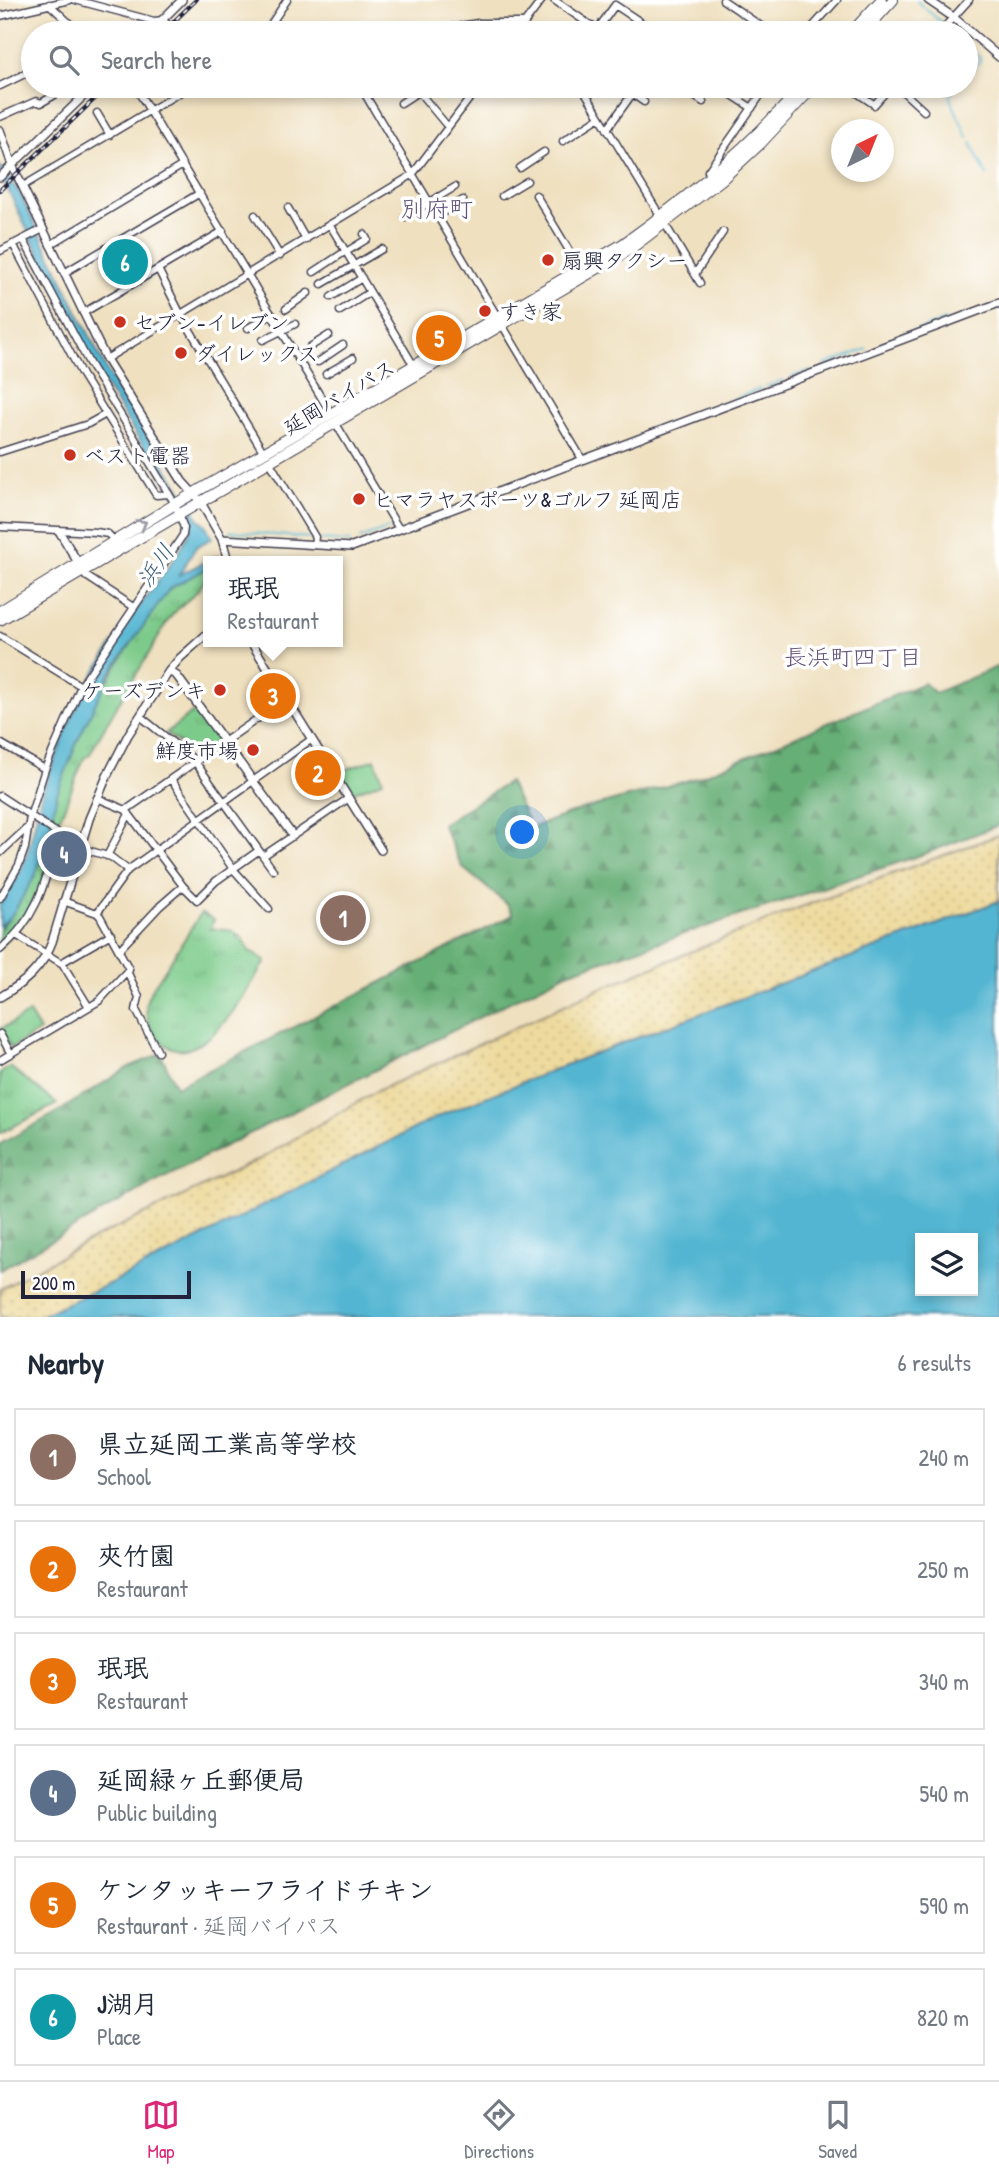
<!DOCTYPE html>
<html lang="en">
<head>
<meta charset="utf-8">
<style>
  body { margin:0; font-family:"Patrick Hand","Klee One",sans-serif; background:#f2f2f3; color:#1f2937 }
  .controls { position:absolute; right:21px; bottom:21px; display:grid; overflow:hidden; border-radius:0px; box-shadow:0 4px 10px #0003 }
  .controls button { width:63px; height:63px; display:grid; place-items:center; padding:0; border:0; border-bottom:2px solid #e0e1e3; background:#fff; color:#1f2937; font:35px sans-serif }
  .compass { position:absolute; left:831px; top:119px; width:63px; height:63px; border-radius:50%; background:#fff; box-shadow:0 4px 10px #0003; rotate:43deg }
  .scale { position:absolute; left:21px; bottom:18px; width:170px; box-sizing:border-box; padding-left:7px; border:4px solid #22223b; border-top:0; font-size:19px; line-height:24px; white-space:nowrap; color:#22223b; -webkit-text-stroke:5px #fff; paint-order:stroke }
  .you { position:absolute; left:523px; top:833px; width:24px; height:24px; margin:-18px; border:5px solid #fff; border-radius:50%; background:#1a73e8; box-shadow:0 0 0 10px #1a73e833 }
  .badge { display:grid; place-items:center; width:46px; height:46px; border-radius:50%; background:#db2777; color:#fff; font-size:23px; font-weight:700 }
  .pin { position:absolute; translate:-50% -50%; border:4px solid #fff; box-shadow:0 2px 7px #0006 }
  .popup { position:absolute; left:203px; top:556px; width:140px; height:91px; box-sizing:border-box; display:grid; place-content:center; border-radius:0px; background:#fff; filter:drop-shadow(0 2px 5px #0005); font-size:23px; white-space:nowrap; color:#747a83 }
  .popup b { font-size:26px; color:#1f2937 }
  .popup::after { content:''; position:absolute; left:50%; top:100%; margin-left:-14px; border:14px solid transparent; border-top-color:#fff }
  .list { margin:0; padding:0; list-style:none }
  h2 { display:flex; justify-content:space-between; align-items:center; height:91px; margin:0; padding:0 28px; font-size:30px }
  h2 small { font-size:23px; font-weight:400; color:#747a83 }
  .list li { display:grid; grid-template-columns:46px 1fr auto; gap:21px; align-items:center; box-sizing:border-box; height:98px; margin:0 14px 14px; padding:0 14px; border:2px solid #e0e1e3; border-radius:0px }
  .list b { display:block; font-size:26px; white-space:nowrap }
  .list p { margin:0; font-size:23px; white-space:nowrap; color:#747a83 }
  .list em { font-size:23px; font-style:normal; color:#747a83 }
  .icon { flex:none; width:38px; height:38px; fill:none; stroke:currentColor; stroke-width:2; stroke-linecap:round; stroke-linejoin:round }
  .map { position:relative; flex:none; width:999px; height:1317px; overflow:hidden }
  .search { position:absolute; background:#fff; box-shadow:0 4px 10px #0003; left:21px; right:21px; top:21px; height:77px; display:flex; align-items:center; gap:18px; box-sizing:border-box; padding:0 24px; border-radius:38px; color:#747a83; font-size:26px }
  .sheet { height:763px; background:#fff }
  nav { display:flex; justify-content:space-around; align-items:center; box-sizing:border-box; height:98px; border-top:2px solid #e0e1e3; background:#fff; font-size:19px; color:#747a83 }
  nav a { display:grid; justify-items:center; gap:4px }
  nav .on { color:#db2777 }
  .map>svg:first-child { display:block }
</style>
</head>
<body>
<div class="map">
<svg width="999" height="1317" viewBox="0 0 999 1317">
  <defs>
    <pattern id="grass-tufts" width="24" height="20" patternUnits="userSpaceOnUse" patternTransform="scale(1.75)"><rect width="24" height="20" fill="#7dcb8a"/><path d="M3 7l-1-3M5 7V3M7 7l1-3M15 17l-1-3M17 17v-4M19 17l1-3" fill="none" stroke="#6cae78"/></pattern>
    <pattern id="forest-firs" width="22" height="20" patternUnits="userSpaceOnUse" patternTransform="scale(1.75)"><rect width="22" height="20" fill="#66af76"/><path d="M5 1l3.5 6h-7zM16 11l3.5 6h-7z" fill="#548e62"/></pattern>
    <pattern id="sand-dots" width="8" height="8" patternUnits="userSpaceOnUse" patternTransform="scale(1.75)"><rect width="8" height="8" fill="#eeda9e"/><path d="M2 2h.1M6 6h.1" fill="none" stroke="#ccbb89" stroke-width="1.8" stroke-linecap="round"/></pattern>
  </defs>
  <rect width="100%" height="100%" fill="#fff"/>
  <filter id="ink" filterUnits="userSpaceOnUse"><feTurbulence type="fractalNoise" baseFrequency=".0143" numOctaves="2"/><feDisplacementMap in="SourceGraphic" scale="14" xChannelSelector="R" yChannelSelector="G"/><feConvolveMatrix kernelMatrix="1 2 1 2 8 2 1 2 1" color-interpolation-filters="sRGB"/></filter>
  <filter id="wash" filterUnits="userSpaceOnUse"><feTurbulence type="fractalNoise" baseFrequency=".00686" numOctaves="4" result="noise"/><feDisplacementMap in="SourceGraphic" scale="28" xChannelSelector="R" yChannelSelector="G"/><feGaussianBlur stdDeviation="1.57" result="paint"/><feColorMatrix in="noise" values="0 0 0 0 0 0 0 0 0 0 0 0 0 0 0 0 0 1.4 0 .05"/><feComposite in="paint" operator="in"/></filter>
  <g filter="url(#wash)">
    <rect width="100%" height="100%" fill="#efe0bf"/>
    <path fill="url(#grass-tufts)" stroke="#507662" stroke-width="2" d="M208 567C208 588 185 600 173 614 162 627 157 641 148 655 128 688 107 720 90 754L84 758 61 816 56 820 54 827 50 825C60 754 108 675 149 618 155 609 162 595 171 588 181 579 197 574 208 567Z
      M196 710 220 743 198 758 166 733Z
      M48 832 55 839 40 890 23 923 0 947V929C25 899 40 869 48 832Z
      M201 913 214 920 210 929H227L234 932 242 938 249 951 266 961C248 988 201 1079 159 1040 149 1030 144 1013 147 1000 149 992 156 983 161 976 174 955 188 934 201 913Z
      M29 1013 40 1031 11 1048 1 1029Z
      M10 1067 57 1104 0 1133V1073Z"/>
    <path fill="url(#forest-firs)" stroke="#446858" stroke-width="2" d="M999 666V825L924 854 567 973 158 1180 0 1270V1144L56 1113 129 1067 161 1054 176 1087 513 915 508 905 462 867 442 824 509 782 531 828 574 812 696 778 924 683 935 693Z"/>
    <path fill="url(#sand-dots)" stroke="#887e6c" stroke-width="2" d="M999 835V901L578 1060 441 1115 117 1280 38 1317H0V1289L93 1239 258 1160 375 1092 599 989 796 909Z"/>
    <path fill="#7dcb8a" stroke="#507662" stroke-width="2" d="M375 759 383 781 352 793 339 772Z"/>
    <path fill="#53b5d1" stroke="#3a6c86" stroke-width="2" fill-rule="evenodd" d="M0 166 20 194 110 377 198 518 205 524 212 538 196 547 179 575 214 557 219 556 221 561H208V568L170 588 109 675 77 742 57 794 45 848 35 876 12 915 0 926V905L17 878 27 855 43 790 72 717 91 679 119 634 179 552 190 531 191 521 94 368 0 173Z
      M999 901V1317H38L117 1280 441 1115 578 1060ZM920 1238H973V1291H920Z"/>
    <g fill="none" stroke-linecap="round" stroke-linejoin="round">
      <path stroke="#53b5d1" stroke-width="2" d="M917 1 942 23
        M946 27 953 33
        M966 45 980 58V61L966 77
        M958 86 951 93 950 98 968 138
        M971 143 987 176
        M884 343 945 320
        M824 365 867 349
        M791 377 809 371
        M765 387 783 380
        M674 422 760 389
        M666 425 671 423
        M573 460 578 458
        M230 531 310 538
        M360 539 395 526
        M320 540 350 542"/>
    </g>
  </g>
  <g filter="url(#ink)">
    <g fill="none" stroke-linecap="round" stroke-linejoin="round">
      <defs>
        <path id="minor" d="M75 0 154 21 163 20 171 28 197 33
          M554 0 602 33
          M723 0 771 33
          M49 4 80 33
          M0 16 70 0
          M597 30 615 5 657 33
          M56 33 69 22
          M265 33 287 0
          M419 33 478 23H525
          M517 33 542 0
          M577 33 585 22
          M807 33 837 0
          M939 33 969 0
          M0 86 33 70
          M135 86 331 414
          M362 86 366 96 582 459
          M414 86 448 127
          M621 86 644 102
          M679 86 703 102
          M718 86 752 108
          M847 86 872 103
          M897 86 924 111
          M708 88 710 86
          M585 92 661 217
          M401 103 418 92
          M874 105 891 86
          M97 113 110 135
          M0 117 36 101 41 103 70 86
          M607 129 638 86
          M563 141 600 117
          M520 168 544 152
          M712 176 708 171 767 86
          M23 186 191 86
          M536 195 580 269
          M502 196 527 181
          M288 208 306 240
          M255 215 280 256
          M437 216 463 200
          M405 217 455 187
          M665 224 700 283
          M330 225 414 366
          M223 231 158 269 181 315 264 453
          M13 244 82 375 156 495 169 494
          M50 245 183 165
          M0 251 43 229
          M346 252 367 239 364 234
          M314 272 346 251
          M64 273 200 193
          M695 274 723 232
          M322 284 382 249
          M331 297 362 278
          M286 309 308 293
          M340 311 370 292
          M83 313 158 269
          M248 328 272 314
          M263 340 295 324
          M310 347 329 335
          M106 359 412 175 479 86
          M318 362 343 345
          M326 374 353 358
          M335 422 399 529
          M0 452 88 424 106 414
          M269 461 315 537 314 545
          M0 527 96 532 108 534 114 540
          M86 576 133 607
          M0 636 81 686
          M140 716 193 759 263 856 349 798
          M0 743 45 769
          M171 779 233 869 269 909
          M0 796 80 848 111 857 128 870 312 739
          M97 798 126 810 183 886 197 900 216 881 258 851
          M126 810 286 699
          M0 853 28 827
          M107 856 129 814
          M263 856 273 870
          M0 898 19 865 25 848 30 817 45 769 81 686 183 535 184 528 175 504 89 363 23 239
          M97 913 128 870
          M16 935 61 963 111 934
          M0 950C39 916 45 883 58 835
          M119 950 160 906 183 886
          M62 963 89 1007
          M127 971 139 997 136 1010 158 1052
          M0 1034 11 1054
          M0 1060 99 1001 129 969 100 916 97 913 63 901"/>
        <path id="tertiary" d="M928 0 953 17 999 57
          M149 33 182 0
          M0 130 12 165 106 359 182 481 200 501 222 539 228 561
          M0 177 94 86
          M59 531 86 576
          M222 539 352 547 999 303
          M251 642 381 850
          M169 671 177 676 293 836
          M0 997C24 983 42 969 52 942L89 819 107 776 128 735 169 671 180 658 208 633"/>
        <path id="trunk" d="M851 33 881 0
          M863 33 893 0
          M0 611 177 503 623 244C689 197 749 147 803 86
          M0 620 629 250 721 180 761 143 814 86"/>
      </defs>
      <use href="#minor" stroke="#413e4f" stroke-width="9"/>
      <use href="#tertiary" stroke="#413e4f" stroke-width="10"/>
      <use href="#trunk" stroke="#413e4f" stroke-width="12"/>
      <use href="#minor" stroke="#fff" stroke-width="6"/>
      <use href="#tertiary" stroke="#fff" stroke-width="7"/>
      <use href="#trunk" stroke="#fff" stroke-width="10"/>
      <defs>
        <path id="rail" d="M162 33 196 0
          M0 190 108 86"/>
      </defs>
      <use href="#rail" stroke="#22223b" stroke-width="4.5"/>
      <use href="#rail" stroke="#fff" stroke-width="2" stroke-dasharray="5" stroke-linecap="butt"/>
    </g>
    <defs><path id="oneway-chevron" d="M-2-3.5L2.5 0L-2 3.5" fill="none" stroke-width="1.6" stroke-linecap="round" stroke-linejoin="round" transform="scale(1.75)"/></defs>
    <use stroke="#9c9ca7" href="#oneway-chevron" transform="translate(142 524) rotate(-30)"/>
  </g>
  <g fill="#c8321e" stroke="#fff" stroke-width="2.5">
    <circle cx="548" cy="260" r="7"/>
    <circle cx="485" cy="311" r="7"/>
    <circle cx="120" cy="322" r="7"/>
    <circle cx="181" cy="353" r="7"/>
    <circle cx="70" cy="455" r="7"/>
    <circle cx="359" cy="499" r="7"/>
    <circle cx="220" cy="690" r="7"/>
    <circle cx="253" cy="750" r="7"/>
  </g>
  <g text-anchor="middle" dominant-baseline="central" stroke-width="7" stroke-linejoin="round" paint-order="stroke">
    <g font-size="21" fill="#22223b" stroke="#fff" text-anchor="start">
      <text x="562" y="260">扇興タクシー</text>
      <text x="499" y="311">すき家</text>
      <text x="134" y="322">セブン-イレブン</text>
      <text x="195" y="353">ダイレックス</text>
      <text x="84" y="455">ベスト電器</text>
      <text x="373" y="499">ヒマラヤスポーツ&amp;ゴルフ 延岡店</text>
      <text x="206" y="690" text-anchor="end">ケーズデンキ</text>
      <text x="239" y="750" text-anchor="end">鮮度市場</text>
    </g>
    <g font-size="21" fill="#22223b" stroke="#fff">
      <text transform="translate(339 397) rotate(-31)">延岡バイパス</text>
    </g>
    <g font-size="23" font-style="italic" fill="#365d77" stroke="#fff">
      <text transform="translate(155 565) rotate(-55)">浜川</text>
    </g>
    <g font-size="23" fill="#625479" stroke="#fff">
      <text x="853" y="656">長浜町四丁目</text>
    </g>
    <g font-size="24" fill="#625479" stroke="#fff">
      <text x="437" y="208">別府町</text>
    </g>
  </g>
</svg>
<div class="controls">
<button><svg class="icon" aria-label="layers" viewBox="0 0 24 24"><path d="M12 4l9 5-9 5-9-5zM3 14l9 5 9-5"/></svg></button>
</div>
<svg class="compass" viewBox="-18 -18 36 36"><path d="M0-13l5 13h-10z" fill="#e53935"/><path d="M0 13l5-13h-10z" fill="#747a83"/></svg>
<div class="scale">200 m</div>
<div class="you"></div>
<div class="pin badge" style="left:343px;top:918px;background:#8d6e63">1</div>
<div class="pin badge" style="left:318px;top:773px;background:#e8710a">2</div>
<div class="pin badge" style="left:273px;top:696px;background:#e8710a">3</div>
<div class="popup"><b>珉珉</b>Restaurant</div>
<div class="pin badge" style="left:64px;top:854px;background:#5c6f8a">4</div>
<div class="pin badge" style="left:439px;top:338px;background:#e8710a">5</div>
<div class="pin badge" style="left:125px;top:262px;background:#0f9aa8">6</div>
<div class="search"><svg class="icon" aria-label="search" viewBox="0 0 24 24"><circle cx="10" cy="10" r="6"/><path d="M15 15l6 6"/></svg>Search here</div>
</div>
<section class="sheet">
<h2>Nearby<small>6 results</small></h2>
<ul class="list">
<li><span class="badge" style="background:#8d6e63">1</span><div><b>県立延岡工業高等学校</b><p>School</p></div><em>240 m</em></li>
<li><span class="badge" style="background:#e8710a">2</span><div><b>夾竹園</b><p>Restaurant</p></div><em>250 m</em></li>
<li><span class="badge" style="background:#e8710a">3</span><div><b>珉珉</b><p>Restaurant</p></div><em>340 m</em></li>
<li><span class="badge" style="background:#5c6f8a">4</span><div><b>延岡緑ヶ丘郵便局</b><p>Public building</p></div><em>540 m</em></li>
<li><span class="badge" style="background:#e8710a">5</span><div><b>ケンタッキーフライドチキン</b><p>Restaurant · 延岡バイパス</p></div><em>590 m</em></li>
<li><span class="badge" style="background:#0f9aa8">6</span><div><b>J湖月</b><p>Place</p></div><em>820 m</em></li>
</ul>
</section>
<nav>
<a class="on"><svg class="icon" aria-label="map" viewBox="0 0 24 24"><path d="M3 6l6-2 6 2 6-2v14l-6 2-6-2-6 2zM9 4v14M15 6v14"/></svg>Map</a>
<a><svg class="icon" aria-label="directions" viewBox="0 0 24 24"><path d="M12 3l9 9-9 9-9-9zM9 14v-3h6M13 9l2 2-2 2"/></svg>Directions</a>
<a><svg class="icon" aria-label="saved" viewBox="0 0 24 24"><path d="M7 4h10v16l-5-4-5 4z"/></svg>Saved</a>
</nav>
</body>
</html>
